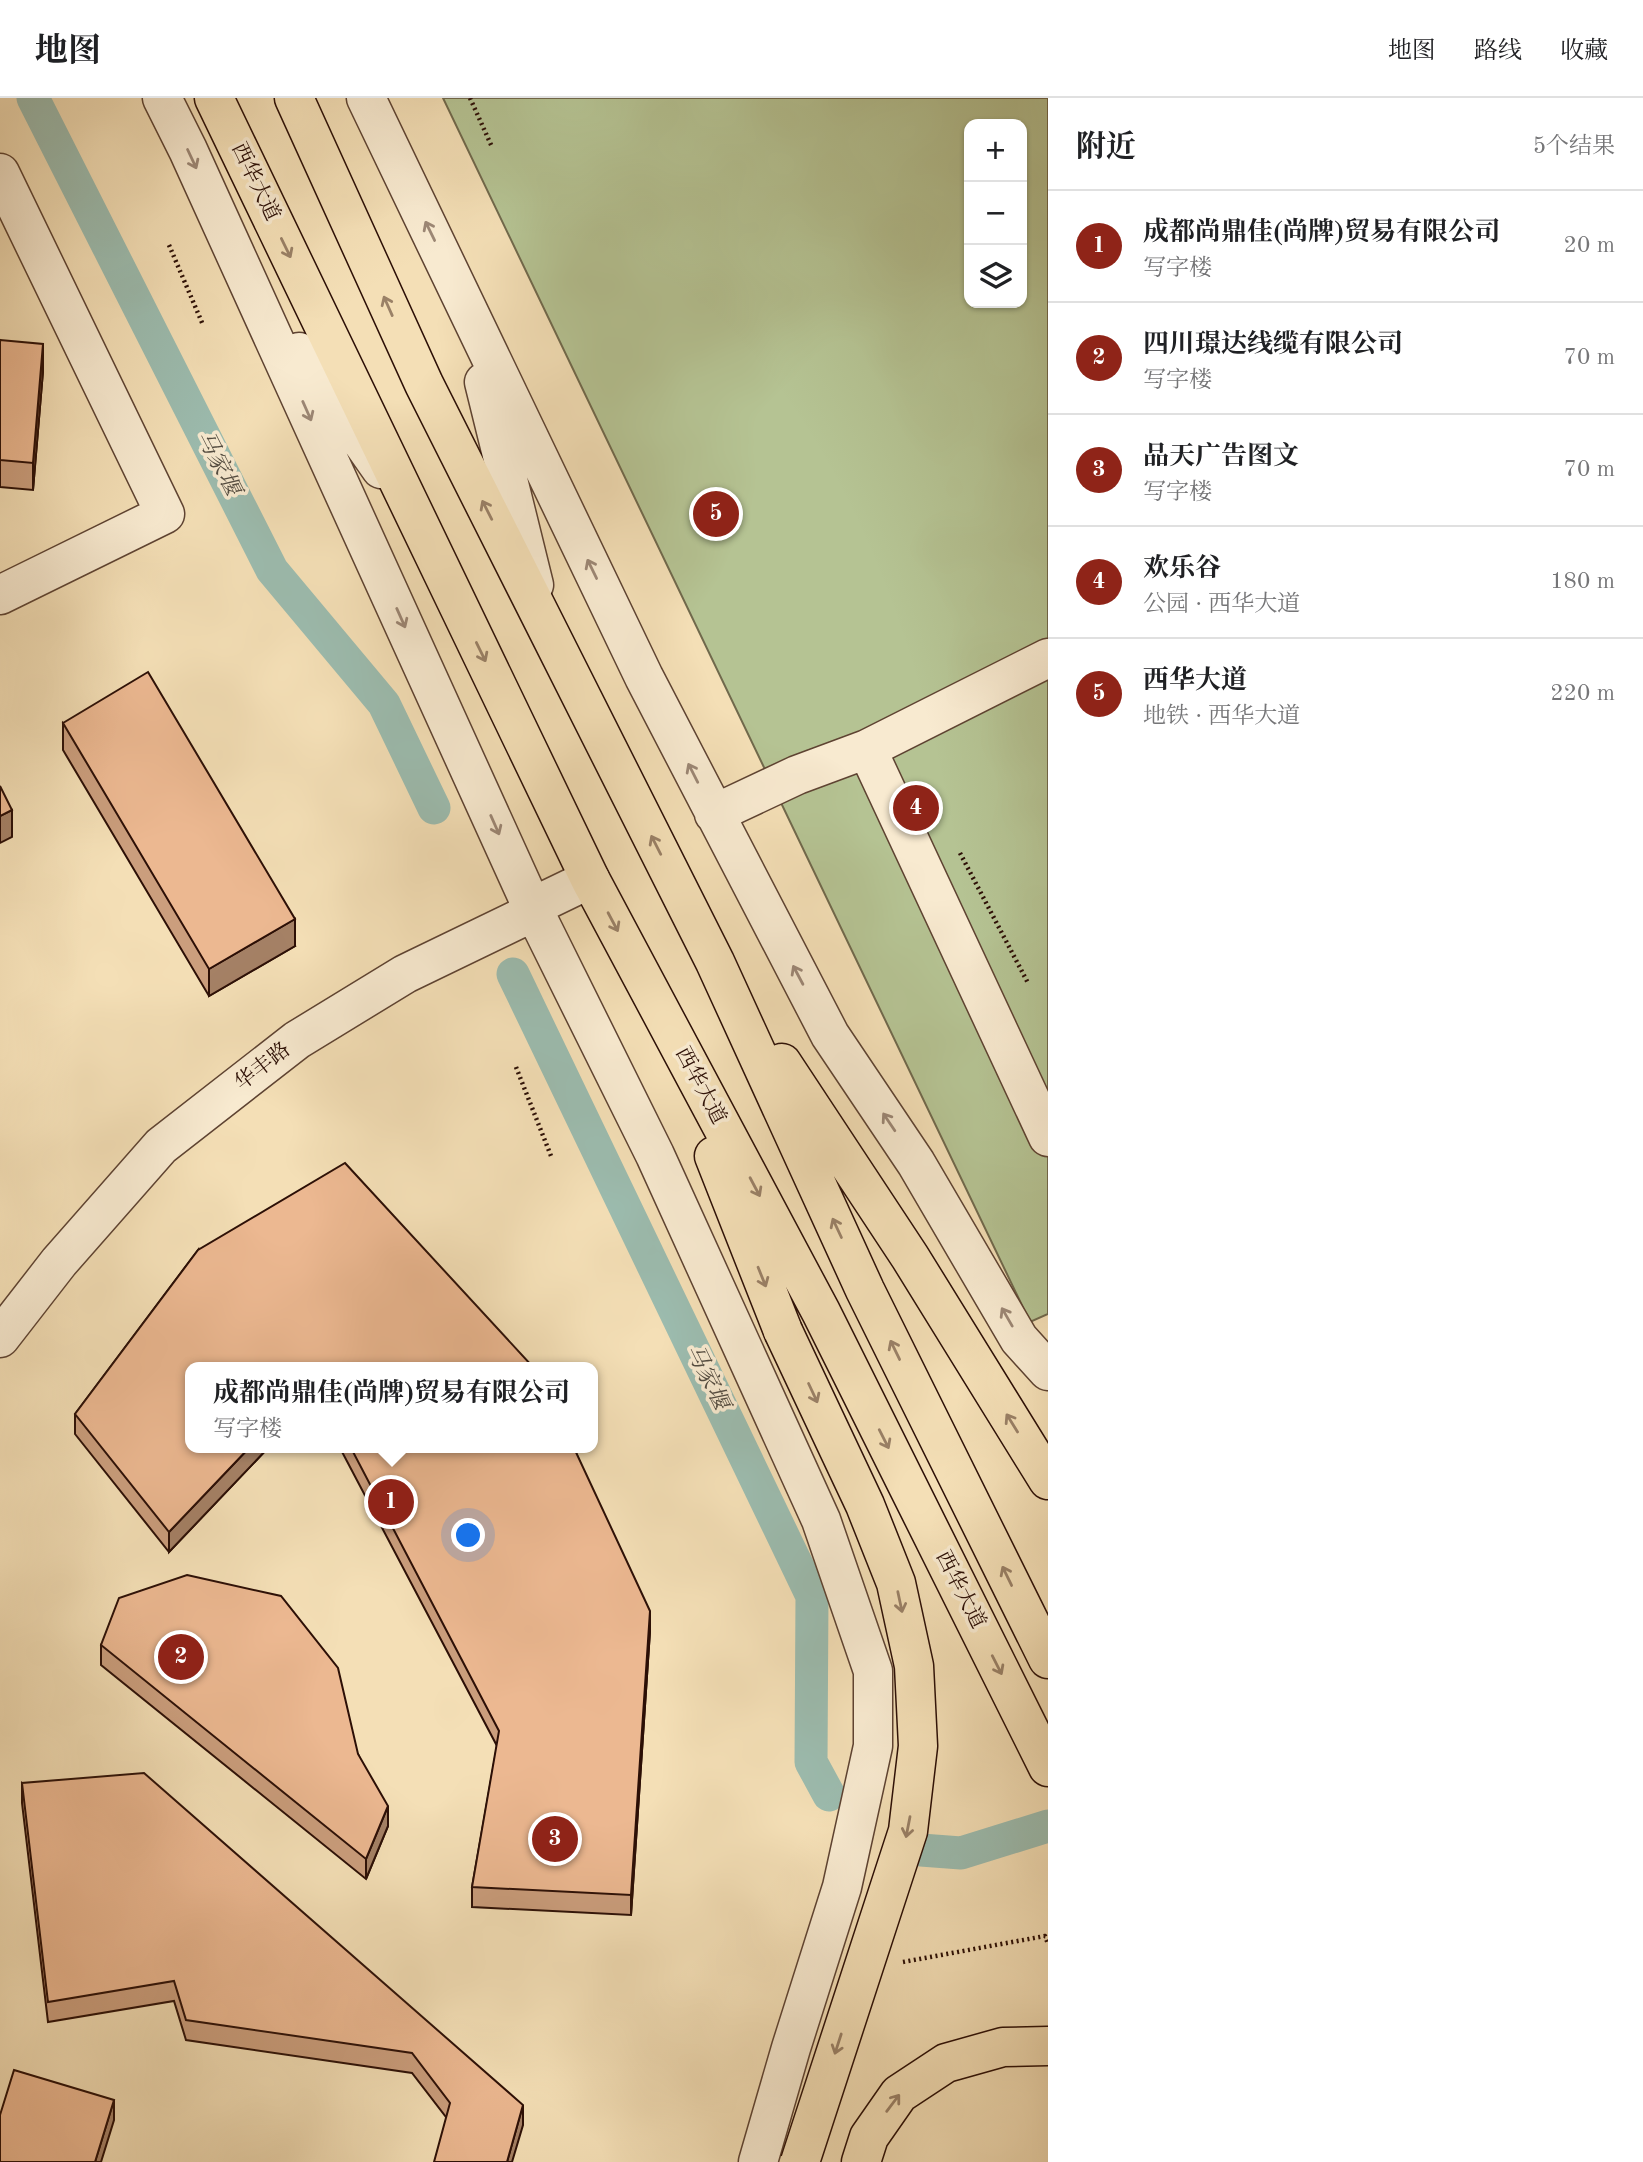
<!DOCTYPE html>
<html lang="zh">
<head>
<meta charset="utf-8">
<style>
  body { margin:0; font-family:"Old Standard TT","Noto Serif SC",serif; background:#f2f2f2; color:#202124 }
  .controls { position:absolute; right:21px; top:21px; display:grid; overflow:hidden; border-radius:14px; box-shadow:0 2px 5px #0004 }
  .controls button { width:63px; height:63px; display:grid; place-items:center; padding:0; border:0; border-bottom:2px solid #e0e0e0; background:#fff; color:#202124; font:35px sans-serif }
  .you { position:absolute; left:469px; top:1438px; width:24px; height:24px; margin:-18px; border:5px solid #fff; border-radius:50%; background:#1a73e8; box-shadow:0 0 0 10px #1a73e833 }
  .badge { display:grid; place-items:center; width:46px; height:46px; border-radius:50%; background:#8f2418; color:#fff; font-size:23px; font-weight:700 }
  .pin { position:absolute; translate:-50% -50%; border:4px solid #fff; box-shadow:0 2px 7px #0006 }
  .popup { position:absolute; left:185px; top:1264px; width:413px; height:91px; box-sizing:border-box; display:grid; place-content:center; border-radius:14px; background:#fff; filter:drop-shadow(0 2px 5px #0005); font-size:23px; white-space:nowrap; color:#757577 }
  .popup b { font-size:26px; color:#202124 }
  .popup::after { content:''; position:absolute; left:50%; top:100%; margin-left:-14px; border:14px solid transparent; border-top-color:#fff }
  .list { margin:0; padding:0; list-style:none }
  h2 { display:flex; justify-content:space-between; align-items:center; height:91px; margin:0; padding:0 28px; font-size:30px }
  h2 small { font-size:23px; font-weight:400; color:#757577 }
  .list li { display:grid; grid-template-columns:46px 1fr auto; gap:21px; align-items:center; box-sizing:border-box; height:112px; padding:0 28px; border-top:2px solid #e0e0e0 }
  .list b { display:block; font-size:26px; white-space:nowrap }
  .list p { margin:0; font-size:23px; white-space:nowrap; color:#757577 }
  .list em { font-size:23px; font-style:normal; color:#757577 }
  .icon { flex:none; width:38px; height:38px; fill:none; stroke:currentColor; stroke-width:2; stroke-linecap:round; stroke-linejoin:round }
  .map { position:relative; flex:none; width:1048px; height:2064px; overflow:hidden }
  header { display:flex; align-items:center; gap:42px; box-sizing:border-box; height:98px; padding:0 35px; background:#fff; border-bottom:2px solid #e0e0e0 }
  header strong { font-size:33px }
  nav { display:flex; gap:38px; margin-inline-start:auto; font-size:24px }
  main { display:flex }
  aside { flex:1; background:#fff }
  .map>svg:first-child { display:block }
</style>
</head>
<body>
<header>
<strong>地图</strong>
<nav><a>地图</a><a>路线</a><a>收藏</a></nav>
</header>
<main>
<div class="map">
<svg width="1048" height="2064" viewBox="0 0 1048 2064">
  <rect width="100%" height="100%" fill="#f4dfb6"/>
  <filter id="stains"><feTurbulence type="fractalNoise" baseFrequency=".00286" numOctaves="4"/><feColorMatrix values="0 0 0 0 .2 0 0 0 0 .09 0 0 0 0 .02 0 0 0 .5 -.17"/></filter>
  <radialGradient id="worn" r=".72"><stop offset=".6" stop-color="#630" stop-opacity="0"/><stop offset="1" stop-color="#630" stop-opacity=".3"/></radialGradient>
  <path fill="#b5c393" stroke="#70694c" stroke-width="2" fill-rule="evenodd" d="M443 0H1048V1216L1030 1224ZM969 26H1022V205H969Z"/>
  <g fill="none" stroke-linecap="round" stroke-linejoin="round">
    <path stroke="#9cbcaf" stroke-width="33" d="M33 0 272 472 384 606 434 710
      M513 876 812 1498 811 1664 829 1697
      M921 1752 961 1755 1048 1728"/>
    <defs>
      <path id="minor" d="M162 0 188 52 532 809 655 1057 821 1422 873 1573V1648L842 1789 791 1950 758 2064
        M366 0 644 579 830 937 916 1065 1019 1241 1048 1273
        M0 75 165 416 0 497
        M299 254 381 371
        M484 284 534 487
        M867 651 1048 1039
        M714 716 797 677 867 651 1048 560
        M0 1240 59 1164 161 1048 297 942 405 876 525 818 532 809 590 781"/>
      <path id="highway" d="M214 0 590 781 821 1214 1048 1669
        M294 0 424 286 715 864 865 1192 1048 1561
        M782 965 910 1159 1048 1382
        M714 1058 783 1233
        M861 2064 869 2039 899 1996 946 1965 1003 1949 1048 1948"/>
    </defs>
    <use href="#minor" stroke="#5e4332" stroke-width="41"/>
    <use href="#highway" stroke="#2c0f06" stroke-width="41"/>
    <path stroke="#2c0f06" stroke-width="4.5" stroke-dasharray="2 3.5" stroke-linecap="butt" d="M470 0 492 49
      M169 147 203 227
      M960 755 1028 885
      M516 969 551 1058
      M903 1864 1045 1838 1048 1846"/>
    <use href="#minor" stroke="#f8ead0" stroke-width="38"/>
    <use href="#highway" stroke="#f4dfb6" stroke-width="38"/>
    <defs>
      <path id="highway-bridge" d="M783 1233 865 1407 896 1485 914 1568 918 1648 908 1733 800 2064"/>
    </defs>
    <use href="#highway-bridge" stroke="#2c0f06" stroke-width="41" stroke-linecap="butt"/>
    <use href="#highway-bridge" stroke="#f4dfb6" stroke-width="38"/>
  </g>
  <path fill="#cb9e7d" stroke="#2c0f06" stroke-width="2" d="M0 242 43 273 33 392 0 389Z
    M63 625 295 848 209 898 63 652Z
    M198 1152 190 1269V1350H268L169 1454 75 1336V1316Z
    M340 1350H574L650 1533 631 1817 472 1809V1789L497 1648Z
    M101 1547 358 1656 388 1728 366 1781 101 1567Z
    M22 1685 523 2027 446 2019 412 1975 186 1942 174 1903 48 1924 22 1705Z"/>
  <path fill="#a58166" stroke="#2c0f06" stroke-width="2" d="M43 246V273L33 392V365Z
    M12 712V739L0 745V718Z
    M295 821V848L209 898V871Z
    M249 1350H268L169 1454V1434Z
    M650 1513V1533L631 1817V1797Z
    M388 1708V1728L366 1781V1761Z
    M114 2002V2022L101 2064H95Z
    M523 2007V2027L512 2064H507Z"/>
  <path fill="#ecb891" stroke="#2c0f06" stroke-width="2" d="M0 242 43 246 33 365 0 362Z
    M148 574 295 821 209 871 63 625Z
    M0 688 12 712 0 718Z
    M345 1065 533 1269H190V1350H249L169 1434 75 1316 198 1152Z
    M351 1350H574L650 1513 631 1797 472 1789 499 1633Z
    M187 1477 281 1498 338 1570 358 1656 388 1708 366 1761 101 1547 119 1500Z
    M144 1675 523 2007 507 2064H434L450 2005 412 1955 186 1922 174 1883 48 1904 22 1685Z
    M14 1972 114 2002 95 2064H0V2017Z"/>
  <defs><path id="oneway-shaft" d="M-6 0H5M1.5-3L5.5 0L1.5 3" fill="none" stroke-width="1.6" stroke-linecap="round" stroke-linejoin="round" transform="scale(1.75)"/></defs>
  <g stroke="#9c8775">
    <use href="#oneway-shaft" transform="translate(192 61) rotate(65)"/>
    <use href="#oneway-shaft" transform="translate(430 133) rotate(-116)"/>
    <use href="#oneway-shaft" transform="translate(307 313) rotate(66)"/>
    <use href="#oneway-shaft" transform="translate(592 471) rotate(-116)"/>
    <use href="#oneway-shaft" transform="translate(401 520) rotate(66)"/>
    <use href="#oneway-shaft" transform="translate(693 675) rotate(-117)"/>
    <use href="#oneway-shaft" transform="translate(495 727) rotate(66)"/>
    <use href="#oneway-shaft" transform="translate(798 877) rotate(-118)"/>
    <use href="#oneway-shaft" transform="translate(889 1024) rotate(-124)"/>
    <use href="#oneway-shaft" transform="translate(1007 1219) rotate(-120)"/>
  </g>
  <g stroke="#9a8167">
    <use href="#oneway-shaft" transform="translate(286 150) rotate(64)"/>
    <use href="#oneway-shaft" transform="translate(388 208) rotate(-114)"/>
    <use href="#oneway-shaft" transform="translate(487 412) rotate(-117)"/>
    <use href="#oneway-shaft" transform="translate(481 554) rotate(64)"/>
    <use href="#oneway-shaft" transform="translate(656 747) rotate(-117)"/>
    <use href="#oneway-shaft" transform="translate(613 824) rotate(62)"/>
    <use href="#oneway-shaft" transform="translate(755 1089) rotate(62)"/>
    <use href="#oneway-shaft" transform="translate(837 1130) rotate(-115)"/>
    <use href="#oneway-shaft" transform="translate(762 1179) rotate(68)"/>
    <use href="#oneway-shaft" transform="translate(895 1252) rotate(-116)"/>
    <use href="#oneway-shaft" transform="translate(813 1295) rotate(65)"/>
    <use href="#oneway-shaft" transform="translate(1012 1325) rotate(-122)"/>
    <use href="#oneway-shaft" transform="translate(884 1341) rotate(63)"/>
    <use href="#oneway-shaft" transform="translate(1007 1478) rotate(-116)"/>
    <use href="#oneway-shaft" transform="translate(900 1504) rotate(78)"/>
    <use href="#oneway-shaft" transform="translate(997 1567) rotate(63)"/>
    <use href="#oneway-shaft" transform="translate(908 1729) rotate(101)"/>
    <use href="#oneway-shaft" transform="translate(838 1946) rotate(108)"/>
    <use href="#oneway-shaft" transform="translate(893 2005) rotate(-53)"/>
  </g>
  <g text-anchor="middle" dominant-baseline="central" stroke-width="7" stroke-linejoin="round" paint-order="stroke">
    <g font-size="21" fill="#2c0f06" stroke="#f8ead0">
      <text transform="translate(255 84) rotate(64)">西华大道</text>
      <text transform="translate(263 969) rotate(-38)">华丰路</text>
      <text transform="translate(700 988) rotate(62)">西华大道</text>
      <text transform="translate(960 1492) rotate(63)">西华大道</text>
    </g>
    <g font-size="23" font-style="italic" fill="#534c41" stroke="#f8ead0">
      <text transform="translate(218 365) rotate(63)">马家堰</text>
      <text transform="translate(707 1279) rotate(64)">马家堰</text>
    </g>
  </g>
  <rect width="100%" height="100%" filter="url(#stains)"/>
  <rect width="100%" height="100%" fill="url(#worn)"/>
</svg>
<div class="controls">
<button>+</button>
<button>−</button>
<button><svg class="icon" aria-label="layers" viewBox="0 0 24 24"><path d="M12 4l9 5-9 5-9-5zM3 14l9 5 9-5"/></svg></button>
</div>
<div class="you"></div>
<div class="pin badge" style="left:391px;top:1404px">1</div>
<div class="popup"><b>成都尚鼎佳(尚牌)贸易有限公司</b>写字楼</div>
<div class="pin badge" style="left:181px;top:1559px">2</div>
<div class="pin badge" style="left:555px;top:1741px">3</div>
<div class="pin badge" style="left:916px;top:710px">4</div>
<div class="pin badge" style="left:716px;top:416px">5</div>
</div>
<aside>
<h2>附近<small>5个结果</small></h2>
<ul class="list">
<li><span class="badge">1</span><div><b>成都尚鼎佳(尚牌)贸易有限公司</b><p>写字楼</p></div><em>20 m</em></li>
<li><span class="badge">2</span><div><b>四川璟达线缆有限公司</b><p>写字楼</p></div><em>70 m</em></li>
<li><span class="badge">3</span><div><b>品天广告图文</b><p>写字楼</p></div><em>70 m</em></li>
<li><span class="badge">4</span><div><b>欢乐谷</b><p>公园 · 西华大道</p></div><em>180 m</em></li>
<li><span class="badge">5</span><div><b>西华大道</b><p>地铁 · 西华大道</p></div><em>220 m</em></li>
</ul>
</aside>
</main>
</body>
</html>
